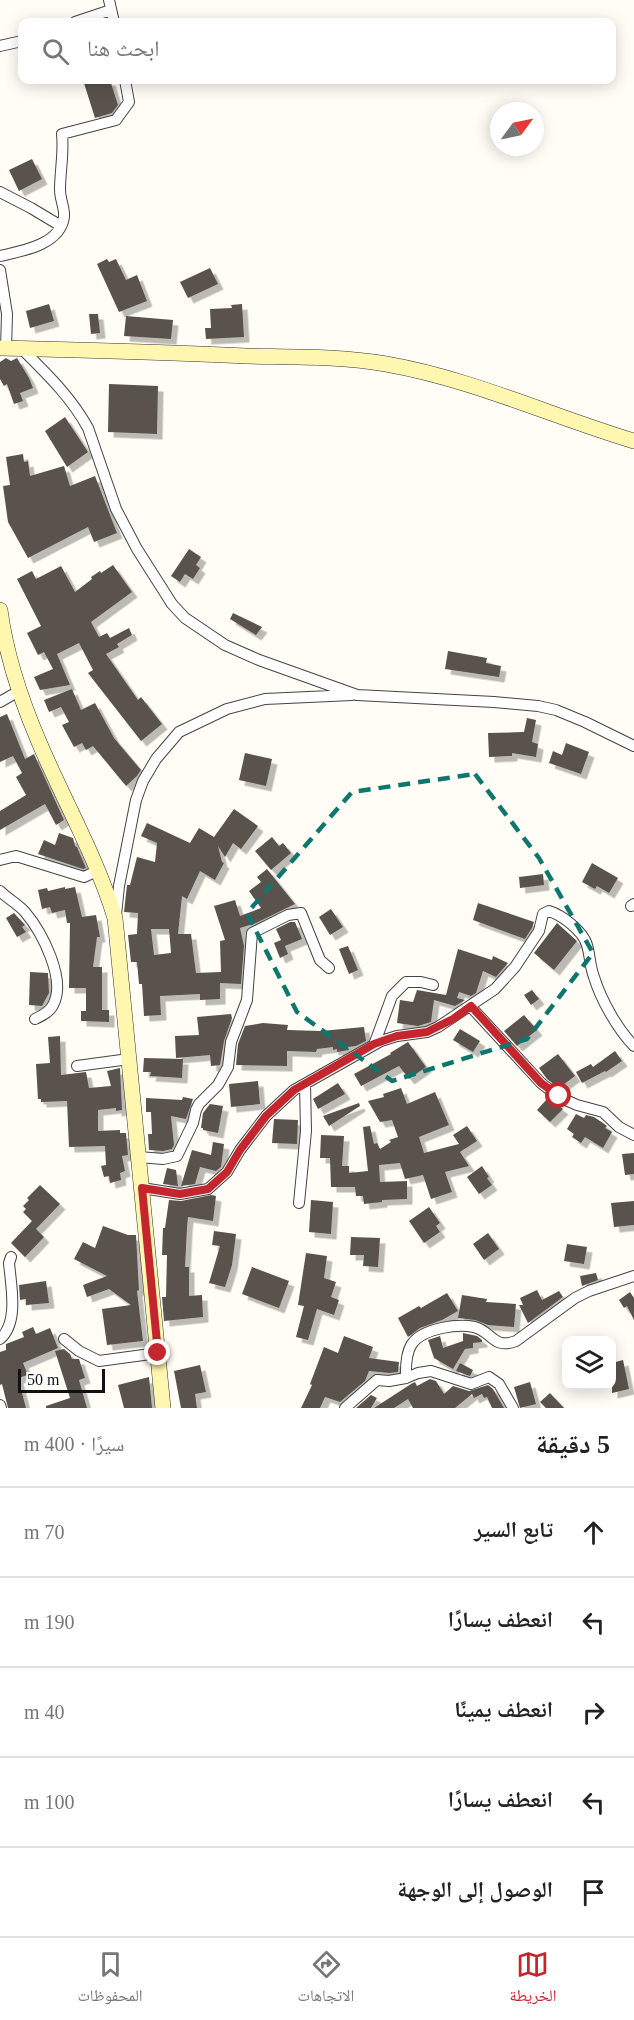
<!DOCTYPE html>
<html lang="ar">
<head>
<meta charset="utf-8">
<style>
  body { margin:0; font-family:"Times New Roman","Noto Naskh Arabic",serif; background:#f6f6f6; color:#222; direction:rtl }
  .controls { position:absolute; right:18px; bottom:18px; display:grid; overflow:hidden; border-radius:12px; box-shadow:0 3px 15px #0003 }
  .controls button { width:54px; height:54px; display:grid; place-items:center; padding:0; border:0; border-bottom:2px solid #e0e0e0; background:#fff; color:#222; font:30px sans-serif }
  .compass { position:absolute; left:490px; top:102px; width:54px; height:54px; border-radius:50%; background:#fff; box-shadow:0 3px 15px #0003; rotate:57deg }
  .scale { position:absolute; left:18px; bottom:15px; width:87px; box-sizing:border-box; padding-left:6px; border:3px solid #111; border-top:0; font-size:16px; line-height:21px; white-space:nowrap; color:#111; -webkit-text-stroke:4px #fff; paint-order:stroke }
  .stop { position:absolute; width:18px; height:18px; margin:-14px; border:4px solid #c4262e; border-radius:50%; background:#fff }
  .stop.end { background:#c4262e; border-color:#fff; box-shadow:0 2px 6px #0008 }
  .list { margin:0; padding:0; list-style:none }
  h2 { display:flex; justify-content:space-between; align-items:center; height:78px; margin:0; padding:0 24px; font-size:26px }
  h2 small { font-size:20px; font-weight:400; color:#767676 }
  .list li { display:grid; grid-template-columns:39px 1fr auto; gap:18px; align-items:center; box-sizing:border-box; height:90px; padding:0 24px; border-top:2px solid #e0e0e0 }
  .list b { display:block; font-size:22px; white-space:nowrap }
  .list em { font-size:20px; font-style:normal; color:#767676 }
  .icon { flex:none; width:33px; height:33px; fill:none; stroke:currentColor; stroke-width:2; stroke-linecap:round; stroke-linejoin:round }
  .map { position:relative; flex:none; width:634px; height:1408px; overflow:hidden; direction:ltr }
  .search { position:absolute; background:#fff; box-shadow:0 3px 15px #0003; left:18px; right:18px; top:18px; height:66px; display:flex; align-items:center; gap:15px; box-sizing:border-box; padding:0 21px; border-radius:12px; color:#767676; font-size:22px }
  .sheet { height:528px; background:#fff }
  nav { display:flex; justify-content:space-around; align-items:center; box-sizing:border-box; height:84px; border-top:2px solid #e0e0e0; background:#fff; font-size:16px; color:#767676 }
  nav a { display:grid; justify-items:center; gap:3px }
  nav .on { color:#c4262e }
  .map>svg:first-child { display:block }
</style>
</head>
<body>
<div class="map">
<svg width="634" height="1408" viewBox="0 0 634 1408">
  <defs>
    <filter id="shadow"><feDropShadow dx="5.5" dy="5.5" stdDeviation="0" flood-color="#0004"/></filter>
  </defs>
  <rect width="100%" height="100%" fill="#fffdf5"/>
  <path fill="#5a524d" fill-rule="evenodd" filter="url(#shadow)" d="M83 80H110L118 105 112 113 95 118Z
    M32 159 42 179 19 191 9 170Z
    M107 259 109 262 116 259 126 280 137 275 147 301 119 312 97 264Z
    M210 268 218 284 188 298 180 282Z
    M49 304 54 321 30 328 26 311Z
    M242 304 244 337 206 339 205 328H211L210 309 232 308 231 305Z
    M89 314H98L100 333 91 334Z
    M126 316 173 320 171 339 124 336Z
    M6 358 11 361 17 358 29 378 33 388 20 393 23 401 14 404 7 384 4 386 0 379V362Z
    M109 384 158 386 157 434 108 432Z
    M65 417 88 452 67 467 45 431Z
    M23 454 24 462 28 461 30 476 64 466 70 486 95 476 117 533 94 542 88 527 28 558 8 522 3 486 10 485 6 457Z
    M189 549 201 557 196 565 200 568 193 579 185 574 180 582 171 576Z
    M113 565 132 592 91 622 99 637 107 633 110 638 129 628 132 635 117 644 119 647 106 654 138 700 141 697 162 724 141 741 88 673 93 670 79 643 57 654 70 685 40 690 34 677 53 669 44 652 38 655 27 633 41 626 17 579 32 571 36 579 61 566 75 592 92 579 91 577 100 571 101 573Z
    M233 613 262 627 256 635 230 619Z
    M448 651 487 658 486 663 501 666 499 677 445 669Z
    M72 689 81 710 95 703 114 738 141 770 137 776 126 786 93 746 86 750 82 743 74 747 62 725 69 722 61 707 49 712 44 700Z
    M7 714 25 759 34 754 64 820 56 825 45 804 0 830V811L26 795 16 777 22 773 13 756 0 762V717Z
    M527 718 536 720 532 742 538 744 536 757 512 753V756L489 757 488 733 524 732Z
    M566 743 589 752 581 774 549 763 553 751 562 755Z
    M245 753 272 759 266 786 239 780Z
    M234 809 258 826 241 849 233 843 225 857 218 846 222 862 224 863 215 880 200 871 187 899 182 896 178 934H191L196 973 221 972 220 941 225 940 214 906 235 900 240 916 261 908 249 891 261 882 257 877 267 869 295 904 256 923 240 928 244 946 241 984 220 983V999L200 1000V994L160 996 161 1015 144 1016 142 984H139L137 962H131L128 935 137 934 138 913 124 912 127 885H130L137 857 155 862 157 843 141 836 147 823 190 843 199 828 214 837ZM151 929H169L171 953 154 955Z
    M59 833 73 838 75 846 77 847 86 868 83 869 38 854 44 840 55 845Z
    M272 837 279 846 283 843 291 853 271 870 255 851Z
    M592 863 618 878 609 893 597 886 595 889 582 882Z
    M543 874 544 885 520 888 519 877Z
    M65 887V889L75 887 82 917 96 915 100 937H97L93 967H102V1010H109V1022L81 1021V1011H86V988H69L70 923H67L65 910 52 913 50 907 42 909 38 890 47 888 48 891Z
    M478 903 534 922 532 928 525 939 473 920Z
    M331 909 343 927 330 935 319 917Z
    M14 913 25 925 22 927 26 932 17 937 6 918Z
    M290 922H295L302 939 285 946 288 954 280 958 274 943 281 940 276 929Z
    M557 923 577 941 554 970 534 953Z
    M348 946 358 970 349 974 339 949Z
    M458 949 492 960 493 956 508 963 496 977 483 971 476 993 471 996 459 992 457 998 465 1000 455 1006 434 1000 431 1022 418 1026 397 1023 400 1000 413 1002 417 990 446 995Z
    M30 972 48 973 49 993 42 1006 29 1005Z
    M532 990 539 999 531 1005 524 995Z
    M231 1014 232 1018 224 1041 220 1065 211 1066 210 1055 176 1058 175 1036 199 1035 197 1017Z
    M524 1015 537 1030 517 1046 504 1031Z
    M263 1023 288 1025 287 1030 321 1031 364 1027 366 1041 356 1046 348 1047 349 1050 337 1052V1049L333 1050V1047L317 1049 316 1052 287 1051V1066L236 1065 238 1044 245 1026Z
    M460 1029 480 1041 473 1052 453 1040Z
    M60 1036 61 1075 86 1072 89 1088 111 1086 107 1071 120 1068 122 1110 116 1111V1108L98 1110V1131L120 1130V1133H126L128 1155 122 1156 125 1171 120 1173 121 1180 110 1183 109 1176 104 1177 101 1166 106 1165 105 1146 69 1147 67 1101 41 1102V1099H38L36 1064 50 1063 48 1037Z
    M408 1042 426 1067 409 1079 399 1066 361 1086 354 1074 391 1054 390 1053Z
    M615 1051 622 1061 606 1072 605 1071 582 1083 576 1072 591 1064 593 1067Z
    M558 1054 575 1076 559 1088 547 1079 539 1068Z
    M144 1058 183 1059 182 1078 150 1076 151 1072H143Z
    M258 1081 260 1104 231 1107 229 1084Z
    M338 1083 345 1094 318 1109 313 1099Z
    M401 1088 407 1104 435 1092 449 1125 419 1137 424 1153 459 1144 453 1135 467 1126 477 1141 460 1152 469 1166 445 1172 452 1192 431 1199 423 1175 405 1179 400 1163 379 1165 380 1182 407 1181V1199L382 1200V1202L364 1204 363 1196H356L355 1187H331L330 1158H320L321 1135 344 1136 342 1166H349V1173L368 1171 363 1127 370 1126 374 1144 377 1143 380 1149 391 1142 389 1140 398 1137 392 1120 380 1122 368 1101 384 1097 383 1094Z
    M183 1097 193 1099 186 1119 171 1116 174 1145 172 1149 163 1151 149 1150 148 1134H152L151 1112H146V1098L182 1100Z
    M548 1098 563 1109 550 1122 537 1110Z
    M359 1103 360 1106 329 1126 323 1116Z
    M210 1104 223 1106 218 1133 203 1130V1128H201L203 1113Z
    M576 1114 584 1118 586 1115 594 1117 603 1123 607 1126 605 1128 612 1132 603 1148 585 1137 581 1143 572 1137 574 1134 567 1129Z
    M274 1119 298 1120 297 1144 272 1143Z
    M213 1142 224 1144 221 1167 216 1171 200 1167 195 1184 181 1186 192 1150 211 1155Z
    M634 1153V1174L625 1175 622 1154Z
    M482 1166 489 1177 487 1178 492 1185 479 1194 467 1177Z
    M167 1168 176 1170 178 1186 163 1184Z
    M40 1185 60 1204 36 1229 44 1237 25 1257 11 1243 32 1221 23 1212 26 1209 23 1206 29 1200 27 1198Z
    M211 1195 216 1196 213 1221 188 1217 187 1228 185 1267H189V1296L202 1295 203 1317 164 1321 162 1297H166L167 1255H162L163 1228H165L169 1200 181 1201Z
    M311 1200 333 1202 331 1234 309 1232Z
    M634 1201V1225L614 1227 611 1203Z
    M429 1207 440 1223 436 1226 440 1232 424 1243 409 1221Z
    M103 1226 128 1235H136L139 1290 137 1291 143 1341 107 1345 102 1309 131 1305 109 1289 87 1297 83 1285 107 1276 74 1259 83 1242 95 1248Z
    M214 1231 236 1234 232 1265 225 1287 209 1283 220 1246 212 1245Z
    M488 1233 499 1249 484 1260 473 1244Z
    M351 1237 380 1238 378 1267 363 1266 364 1255H350Z
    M567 1244 587 1247 584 1264 564 1261Z
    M306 1253 327 1256 324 1278 336 1282 331 1297 339 1300 334 1315 317 1309 308 1340 296 1337 304 1306 298 1305Z
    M252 1267 289 1281 279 1308 242 1294Z
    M596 1273 598 1280 582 1286 580 1276Z
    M46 1281 49 1303 26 1305V1299L20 1300 19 1285Z
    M537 1290 542 1300 559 1291 563 1297 528 1323 519 1305H523L520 1298Z
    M630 1292 634 1298V1320L627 1306 624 1308 619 1300Z
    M447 1293 458 1311 442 1320 420 1328 408 1337 398 1318 419 1306 421 1308Z
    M462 1295 487 1299 486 1302 516 1304 514 1327 488 1325 475 1320 458 1318Z
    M33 1327 36 1334 50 1328 58 1348 23 1363 28 1375 18 1378 26 1408H8L2 1384 0 1385V1352L6 1350V1344L24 1337 22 1332Z
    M463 1333 477 1336 482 1340V1342L473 1343V1348L465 1349 453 1369 434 1358 428 1340 440 1336 443 1348 463 1341Z
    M344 1336 373 1347 369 1358 399 1362 398 1372 389 1373 369 1371 365 1381 340 1402 325 1397 320 1408H301L312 1385 310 1384 324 1347 338 1353Z
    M64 1349 70 1354 72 1359H79L85 1378 79 1380 87 1408H46V1406L70 1398 55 1351Z
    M623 1360 629 1389 612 1393V1363Z
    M460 1363 473 1370 470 1376 456 1371Z
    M200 1365 206 1392 195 1394 197 1408H181L174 1371Z
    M149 1377 152 1408H124L118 1385Z
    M430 1379 436 1381 444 1394 453 1386 469 1391 488 1385 493 1389 504 1408H492L487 1397 484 1398 482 1394 474 1398 472 1394 455 1408H413L408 1399 394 1408H374L411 1384 415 1382 417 1386Z
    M530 1382 536 1404 520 1408 514 1387Z
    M550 1393 564 1408H546L540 1402Z
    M371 1395 377 1398 371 1408H356Z"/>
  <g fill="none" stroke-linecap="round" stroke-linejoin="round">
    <defs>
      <path id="street" d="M109 0 114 22
        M75 22 111 10
        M0 46 22 41
        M0 192 31 208 61 226
        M0 256C22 251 60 245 64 217 65 209 60 199 60 190 60 171 64 153 62 134L116 120 129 102 125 80
        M0 270 7 314 6 349
        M22 349C47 374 71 397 88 428L116 509 137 549 172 604 185 618 225 645 259 660 357 695 494 702 538 706 556 710 585 722 634 746
        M0 702 19 691
        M0 860 16 856 84 877 99 870
        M0 891C8 899 18 904 25 912 42 932 67 980 53 1005 50 1012 41 1016 35 1019
        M631 906 634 904
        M116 915 119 886 136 800 143 781 156 759 179 732 227 709 265 699 352 695
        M471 1007 541 1083 559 1097 577 1105 603 1112 619 1127 634 1135
        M374 1045 392 996 406 982H421L433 985
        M77 1066 129 1059
        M139 1157 163 1159 177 1156 193 1123 196 1110 199 1104 218 1085 228 1067 231 1042 247 1000 252 933 288 915 301 913 320 960 329 968
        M142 1188 180 1194 208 1189 227 1172 240 1150 266 1116 294 1090 381 1041 397 1036 427 1032 438 1027 495 989 515 967 539 931 543 914 549 911C562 915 583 931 587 945 590 955 590 967 594 977 601 1000 618 1030 634 1046
        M299 1203 306 1131 305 1084
        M0 1339C19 1323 11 1286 9 1263L11 1257
        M64 1339 79 1351 99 1361 158 1353
        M406 1378C405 1348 410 1335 442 1328 452 1326 464 1325 474 1327 492 1331 493 1350 516 1341L575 1298 589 1291 634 1276
        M0 1405 1 1408
        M345 1408 377 1380 389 1381 406 1378 418 1373 431 1371 471 1384 489 1377 499 1384 513 1408"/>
      <path id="secondary" d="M0 348C82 350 164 352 246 356 292 357 341 356 386 364 472 379 551 416 634 441
        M0 610C6 655 21 700 39 742 64 801 96 856 115 918L163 1408"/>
    </defs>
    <use href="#street" stroke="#444" stroke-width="12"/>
    <use href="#secondary" stroke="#333" stroke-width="16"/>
    <use href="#street" stroke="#fff" stroke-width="10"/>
    <use href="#secondary" stroke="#fff6b0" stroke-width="15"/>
  </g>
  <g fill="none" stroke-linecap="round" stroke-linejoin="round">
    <path stroke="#c4262e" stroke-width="8" d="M158 1353 142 1188 180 1194 208 1189 227 1172 240 1150 266 1116 294 1090 374 1044 397 1036 427 1032 453 1019 471 1006 541 1083 559 1096"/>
  </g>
  <path fill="none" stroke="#0f766e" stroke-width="4.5" stroke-dasharray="12 8" stroke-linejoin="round" d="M475 774 539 858 593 953 527 1039 392 1081 297 1012 247 913 352 792Z"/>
</svg>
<div class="controls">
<button><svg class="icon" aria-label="layers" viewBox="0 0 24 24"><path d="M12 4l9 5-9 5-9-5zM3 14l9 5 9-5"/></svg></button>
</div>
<svg class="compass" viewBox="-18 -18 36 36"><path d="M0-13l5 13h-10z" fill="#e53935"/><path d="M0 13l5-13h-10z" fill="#767676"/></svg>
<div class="scale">50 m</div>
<div class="stop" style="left:559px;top:1096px"></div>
<div class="stop end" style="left:158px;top:1353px"></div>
<div class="search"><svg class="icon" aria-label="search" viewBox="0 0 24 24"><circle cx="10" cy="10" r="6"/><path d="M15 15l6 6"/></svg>ابحث هنا</div>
</div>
<section class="sheet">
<h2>5 دقيقة<small>سيرًا · 400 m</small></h2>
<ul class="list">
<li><svg class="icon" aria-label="ahead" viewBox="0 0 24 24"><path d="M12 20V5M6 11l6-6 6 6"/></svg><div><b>تابع السير</b></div><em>70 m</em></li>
<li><svg class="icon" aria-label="left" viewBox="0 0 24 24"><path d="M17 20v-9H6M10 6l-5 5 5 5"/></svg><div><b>انعطف يسارًا</b></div><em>190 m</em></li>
<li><svg class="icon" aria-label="right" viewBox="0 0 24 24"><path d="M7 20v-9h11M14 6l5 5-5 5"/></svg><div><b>انعطف يمينًا</b></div><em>40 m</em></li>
<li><svg class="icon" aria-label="left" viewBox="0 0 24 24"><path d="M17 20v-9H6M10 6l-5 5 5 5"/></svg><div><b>انعطف يسارًا</b></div><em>100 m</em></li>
<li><svg class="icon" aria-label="arrive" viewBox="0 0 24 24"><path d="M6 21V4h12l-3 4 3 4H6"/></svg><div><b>الوصول إلى الوجهة</b></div></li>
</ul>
</section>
<nav>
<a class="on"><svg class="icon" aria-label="map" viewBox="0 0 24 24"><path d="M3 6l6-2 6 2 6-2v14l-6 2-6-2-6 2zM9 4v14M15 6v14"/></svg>الخريطة</a>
<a><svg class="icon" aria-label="directions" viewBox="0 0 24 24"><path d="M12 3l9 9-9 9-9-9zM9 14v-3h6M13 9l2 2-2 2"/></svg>الاتجاهات</a>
<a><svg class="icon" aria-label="saved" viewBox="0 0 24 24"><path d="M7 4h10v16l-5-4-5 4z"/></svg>المحفوظات</a>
</nav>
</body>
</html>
